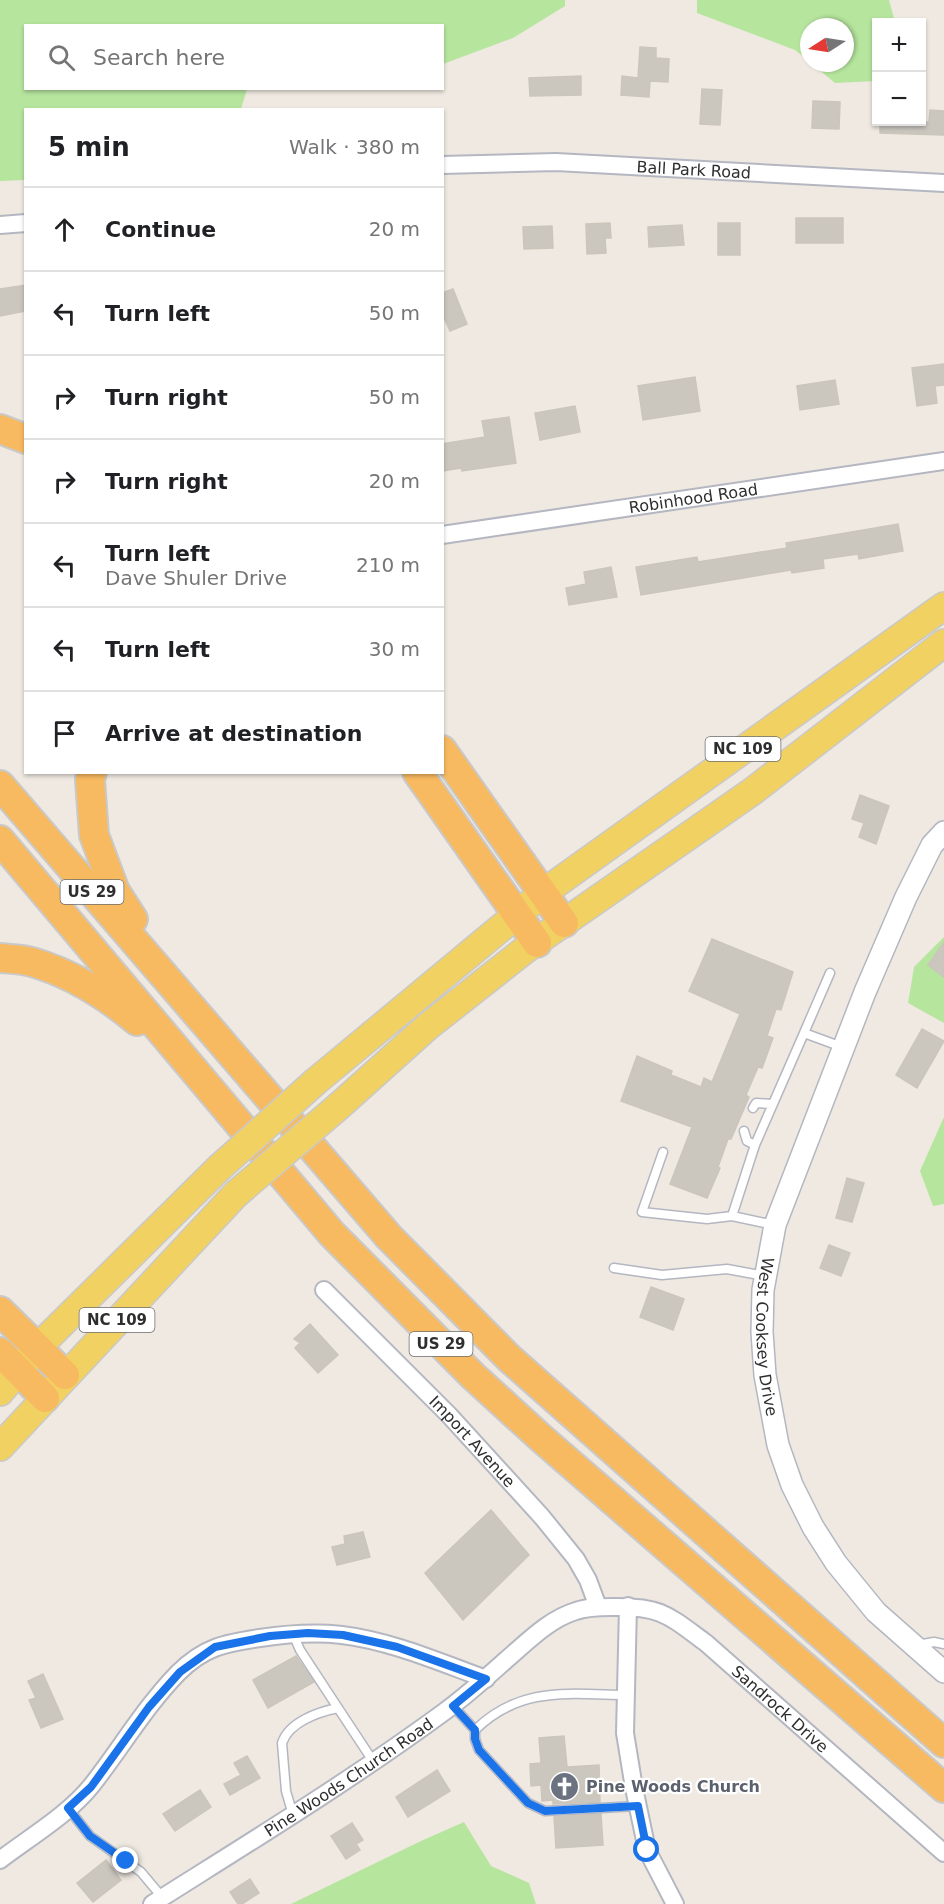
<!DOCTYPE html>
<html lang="en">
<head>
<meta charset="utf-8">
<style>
  body { margin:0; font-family:"DejaVu Sans",sans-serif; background:#f6f6f6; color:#202124 }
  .controls { position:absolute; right:18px; top:18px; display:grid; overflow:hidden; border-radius:0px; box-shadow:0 2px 4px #0004 }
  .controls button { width:54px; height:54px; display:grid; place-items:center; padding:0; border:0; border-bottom:2px solid #e0e0e0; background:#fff; color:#202124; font:30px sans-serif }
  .compass { position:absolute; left:800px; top:18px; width:54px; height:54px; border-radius:50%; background:#fff; box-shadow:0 2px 4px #0004; rotate:258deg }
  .stop { position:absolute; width:18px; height:18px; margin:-14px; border:4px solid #1a73e8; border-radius:50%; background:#fff }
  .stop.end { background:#1a73e8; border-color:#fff; box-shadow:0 2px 6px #0008 }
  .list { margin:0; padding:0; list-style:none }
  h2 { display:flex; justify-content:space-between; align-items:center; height:78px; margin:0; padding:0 24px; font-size:26px }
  h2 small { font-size:20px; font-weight:400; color:#757577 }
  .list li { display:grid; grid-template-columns:39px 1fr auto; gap:18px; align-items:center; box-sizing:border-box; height:84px; padding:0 24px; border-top:2px solid #e0e0e0 }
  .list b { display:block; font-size:22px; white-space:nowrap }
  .list p { margin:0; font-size:20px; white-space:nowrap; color:#757577 }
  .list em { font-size:20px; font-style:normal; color:#757577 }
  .icon { flex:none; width:33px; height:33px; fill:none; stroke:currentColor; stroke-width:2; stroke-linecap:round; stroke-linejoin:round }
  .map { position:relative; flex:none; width:944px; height:1904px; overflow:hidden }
  .search { position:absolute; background:#fff; box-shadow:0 2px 4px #0004; left:24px; top:24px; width:420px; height:66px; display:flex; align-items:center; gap:15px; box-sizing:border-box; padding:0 21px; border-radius:0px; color:#757577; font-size:22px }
  .panel { position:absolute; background:#fff; box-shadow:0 2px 4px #0004; left:24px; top:108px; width:420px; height:666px; border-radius:0px }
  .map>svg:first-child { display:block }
</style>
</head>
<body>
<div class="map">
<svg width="944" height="1904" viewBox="0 0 944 1904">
  <rect width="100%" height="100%" fill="#efe9e1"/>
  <path fill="#b6e59e" d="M0 0H565V6L513 38 443 64 442 26H26V88L247 89 241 109 26 110 25 180 0 181Z
    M697 0H889L895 22H876V81L835 83 811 63H845V27H809V61L795 50 697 13Z
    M944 937V1023L908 1003 914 967Z
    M944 1117V1204L933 1206 920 1171Z
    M464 1822 491 1866 529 1883 536 1904H291L421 1841Z"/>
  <path fill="#cbc7bf" stroke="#cbc5ba" stroke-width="1.5" d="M640 47 656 48V58L669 59 668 82 650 81 649 97 621 95 622 76 638 78Z
    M581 76V95L530 96 529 78Z
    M702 89 722 90 720 125 700 124Z
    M813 101 840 102 839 129 812 128Z
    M930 110 944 111V135L880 133V122H929Z
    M796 218H843V243H796Z
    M610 223 611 238H605L606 253 587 254 586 224Z
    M718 223H740V255H718Z
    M682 225 684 245 649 247 648 227Z
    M552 226 553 248 524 249 523 227Z
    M26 285V311L0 316V289Z
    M453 289 467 324 450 331 442 313V293Z
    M944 364V385L935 386 937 403 917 406 912 368Z
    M695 377 700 411 643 420 638 386Z
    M835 380 839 404 800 410 797 386Z
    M575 406 580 432 540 440 535 413Z
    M509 417 516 463 462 471 461 468 442 471V444L485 437 482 421Z
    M898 524 903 551 859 559 858 554 823 559 824 568 792 573 791 570 641 595 636 567 697 557 698 562 787 548 786 543Z
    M611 567 617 597 569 605 566 588 586 584 584 572Z
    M860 795 889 806 876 844 859 837 864 823 852 819Z
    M712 939 793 972 781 1010 776 1009 767 1036 773 1038 762 1068 758 1067 746 1095 749 1097 731 1139H728L718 1167 720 1168 707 1198 670 1184 692 1127 621 1101 637 1056 672 1071 671 1075 701 1087 704 1078 712 1082 740 1014 689 991Z
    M944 942V977L928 965Z
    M922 1029 944 1041 917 1088 896 1075Z
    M847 1178 864 1183 852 1222 836 1218Z
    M829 1245 850 1253 841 1276 820 1268Z
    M651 1287 684 1299 673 1330 640 1317Z
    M310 1324 338 1355 318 1373 295 1348 300 1343 294 1339Z
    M491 1510 529 1555 463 1620 425 1573Z
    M363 1532 370 1557 337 1565 332 1547 345 1544 344 1536Z
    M296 1656 314 1682 268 1708 253 1680Z
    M43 1674 63 1719 41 1728 29 1700 36 1698 28 1681Z
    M564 1736 567 1767 599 1765 600 1802 553 1804V1800L542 1801 541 1785 531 1786 530 1764 541 1763 539 1738Z
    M247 1756 260 1778 230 1795 224 1784 241 1775 234 1763Z
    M437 1770 450 1791 408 1817 396 1797Z
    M200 1790 211 1807 175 1831 163 1814Z
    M601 1814 603 1845 556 1848 554 1817Z
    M352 1823 363 1840 356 1844 360 1850 346 1859 331 1836Z
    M106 1860 121 1880 93 1902 77 1883Z
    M250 1879 259 1893 242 1904H238L230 1892Z"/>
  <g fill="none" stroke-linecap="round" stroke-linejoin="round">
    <defs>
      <path id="service" d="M804 1033 830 973
        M753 1108 756 1103 772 1104
        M744 1131 747 1141 755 1145
        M663 1152 642 1212 707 1219 732 1216
        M774 1225 732 1216 755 1145 804 1033 842 1047
        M614 1268 662 1275 727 1269 765 1276
        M293 1634 300 1650 338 1708
        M917 1645 934 1642 944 1644
        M625 1695C568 1694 520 1686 475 1730V1739L479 1750 528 1803 545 1811 638 1806
        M453 1706 475 1730
        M68 1808 90 1836 141 1872 162 1897
        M293 1815 286 1791 282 1743C289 1722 318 1712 338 1708L373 1761"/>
      <g id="minor">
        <path id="s1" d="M442 165 556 162 944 183"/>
        <path d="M0 225 26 223"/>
        <path id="s2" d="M442 535 944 461"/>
        <path id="s3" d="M324 1290 449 1415 542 1517 576 1559 588 1580 598 1607"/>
        <path d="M628 1606 625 1733 634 1788 647 1850 675 1904"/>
        <path d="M0 1860C30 1837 68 1815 92 1785 121 1748 145 1707 178 1673 204 1647 225 1643 260 1638 287 1634 315 1632 342 1635 391 1641 439 1662 486 1679"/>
        <path id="s4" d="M152 1904C250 1842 350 1781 444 1712 466 1696 486 1678 506 1660 527 1642 549 1619 576 1611 587 1607 600 1607 612 1607 661 1606 668 1615 706 1643L944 1853"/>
      </g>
      <g id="tertiary">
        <path id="s5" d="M944 832 932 845 906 897 865 992 775 1225 763 1290 762 1332 765 1375 778 1445 792 1485 813 1527 836 1563 876 1612 944 1672"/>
      </g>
      <path id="primary" d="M315 1082 543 893 944 606
        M339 1106 427 1027 526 949 753 791 944 643
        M0 1392 37 1348 219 1168
        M0 1447 236 1194"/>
      <path id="trunk" d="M0 429 26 439
        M442 750 564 923
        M92 772 90 780 94 835 115 891 133 919
        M417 772 537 943
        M0 785 389 1237 509 1358 944 1743
        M0 840 332 1234 473 1376 541 1438 944 1788
        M0 958C10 959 22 959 32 962 70 973 107 996 137 1021
        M0 1311 65 1375
        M0 1352 45 1398"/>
    </defs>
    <use href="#service" stroke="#b4b7c1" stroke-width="11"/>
    <use href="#minor" stroke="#b4b7c1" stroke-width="20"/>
    <use href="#tertiary" stroke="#b4b7c1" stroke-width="24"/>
    <use href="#primary" stroke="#c9c9c9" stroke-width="30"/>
    <use href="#trunk" stroke="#c9c9c9" stroke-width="32"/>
    <use href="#service" stroke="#fff" stroke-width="8"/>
    <use href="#minor" stroke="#fff" stroke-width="16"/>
    <use href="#tertiary" stroke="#fff" stroke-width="21"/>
    <use href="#primary" stroke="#f2d163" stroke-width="27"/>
    <use href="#trunk" stroke="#f8ba60" stroke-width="28"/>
    <defs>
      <path id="primary-bridge" d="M219 1168 315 1082
        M236 1194 339 1106"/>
    </defs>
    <use href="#primary-bridge" stroke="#c9c9c9" stroke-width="30" stroke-linecap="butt"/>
    <use href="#primary-bridge" stroke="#f2d163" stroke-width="27"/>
  </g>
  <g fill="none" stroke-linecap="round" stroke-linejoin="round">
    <path stroke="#1a73e8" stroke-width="8" d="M126 1861 90 1836 68 1808 91 1787 149 1707 180 1672 215 1647 270 1636 308 1633 343 1635 397 1647 486 1679 453 1706 475 1730V1739L479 1750 528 1803 545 1811 638 1806 647 1850"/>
  </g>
  <defs>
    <symbol id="church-disc" viewBox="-11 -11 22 22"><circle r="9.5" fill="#6b7280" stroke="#fff"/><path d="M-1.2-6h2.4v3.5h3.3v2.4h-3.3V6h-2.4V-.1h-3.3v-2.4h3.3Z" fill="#fff"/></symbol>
  </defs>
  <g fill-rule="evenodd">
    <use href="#church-disc" x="548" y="1770" width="33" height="33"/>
  </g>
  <g text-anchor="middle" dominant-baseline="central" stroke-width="4.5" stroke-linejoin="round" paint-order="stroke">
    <g fill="#fff" stroke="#6d6d6d" stroke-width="1.5">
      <rect x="705.5" y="737" width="75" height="24" rx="4.5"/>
      <rect x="60.5" y="880" width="63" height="24" rx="4.5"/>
      <rect x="79.5" y="1308" width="75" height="24" rx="4.5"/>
      <rect x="409.5" y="1332" width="63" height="24" rx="4.5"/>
    </g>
    <g font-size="15" font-weight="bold" fill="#2e2e2e">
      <text x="743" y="749">NC 109</text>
      <text x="92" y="892">US 29</text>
      <text x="117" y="1320">NC 109</text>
      <text x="441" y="1344">US 29</text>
    </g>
    <g font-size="16" fill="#2e2e2e" stroke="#fff">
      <text stroke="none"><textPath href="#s1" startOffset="252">Ball Park Road</textPath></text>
      <text stroke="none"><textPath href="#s2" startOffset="254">Robinhood Road</textPath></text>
      <text stroke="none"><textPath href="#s5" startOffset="542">West Cooksey Drive</textPath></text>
      <text stroke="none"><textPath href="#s3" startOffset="212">Import Avenue</textPath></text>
      <text stroke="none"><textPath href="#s4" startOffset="756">Sandrock Drive</textPath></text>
      <text stroke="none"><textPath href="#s4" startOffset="234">Pine Woods Church Road</textPath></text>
    </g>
    <g font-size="16" font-weight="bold" fill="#5b616d" stroke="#fff" text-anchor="start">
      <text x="586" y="1786">Pine Woods Church</text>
    </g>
  </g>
</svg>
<div class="controls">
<button>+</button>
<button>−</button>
</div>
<svg class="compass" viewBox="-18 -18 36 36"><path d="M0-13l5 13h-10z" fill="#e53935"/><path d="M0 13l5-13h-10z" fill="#757577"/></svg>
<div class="stop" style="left:647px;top:1850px"></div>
<div class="stop end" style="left:126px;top:1861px"></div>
<div class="search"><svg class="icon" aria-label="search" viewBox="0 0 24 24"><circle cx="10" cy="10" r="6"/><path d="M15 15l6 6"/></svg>Search here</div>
<section class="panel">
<h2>5 min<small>Walk · 380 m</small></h2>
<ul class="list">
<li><svg class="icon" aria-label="ahead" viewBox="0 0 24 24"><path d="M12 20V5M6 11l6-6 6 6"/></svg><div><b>Continue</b></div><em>20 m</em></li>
<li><svg class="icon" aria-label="left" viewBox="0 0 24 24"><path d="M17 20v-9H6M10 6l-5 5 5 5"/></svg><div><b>Turn left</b></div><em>50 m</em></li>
<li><svg class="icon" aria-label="right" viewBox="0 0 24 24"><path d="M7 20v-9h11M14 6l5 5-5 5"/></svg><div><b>Turn right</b></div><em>50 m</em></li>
<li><svg class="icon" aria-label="right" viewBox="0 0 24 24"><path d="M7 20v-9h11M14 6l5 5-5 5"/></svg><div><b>Turn right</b></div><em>20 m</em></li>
<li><svg class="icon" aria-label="left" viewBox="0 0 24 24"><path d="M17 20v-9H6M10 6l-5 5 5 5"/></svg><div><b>Turn left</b><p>Dave Shuler Drive</p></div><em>210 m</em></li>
<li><svg class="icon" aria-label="left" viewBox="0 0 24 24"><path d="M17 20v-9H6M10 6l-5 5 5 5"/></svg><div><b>Turn left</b></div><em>30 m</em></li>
<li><svg class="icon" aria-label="arrive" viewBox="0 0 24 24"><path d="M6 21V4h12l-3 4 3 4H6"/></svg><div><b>Arrive at destination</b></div></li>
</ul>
</section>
</div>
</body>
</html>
